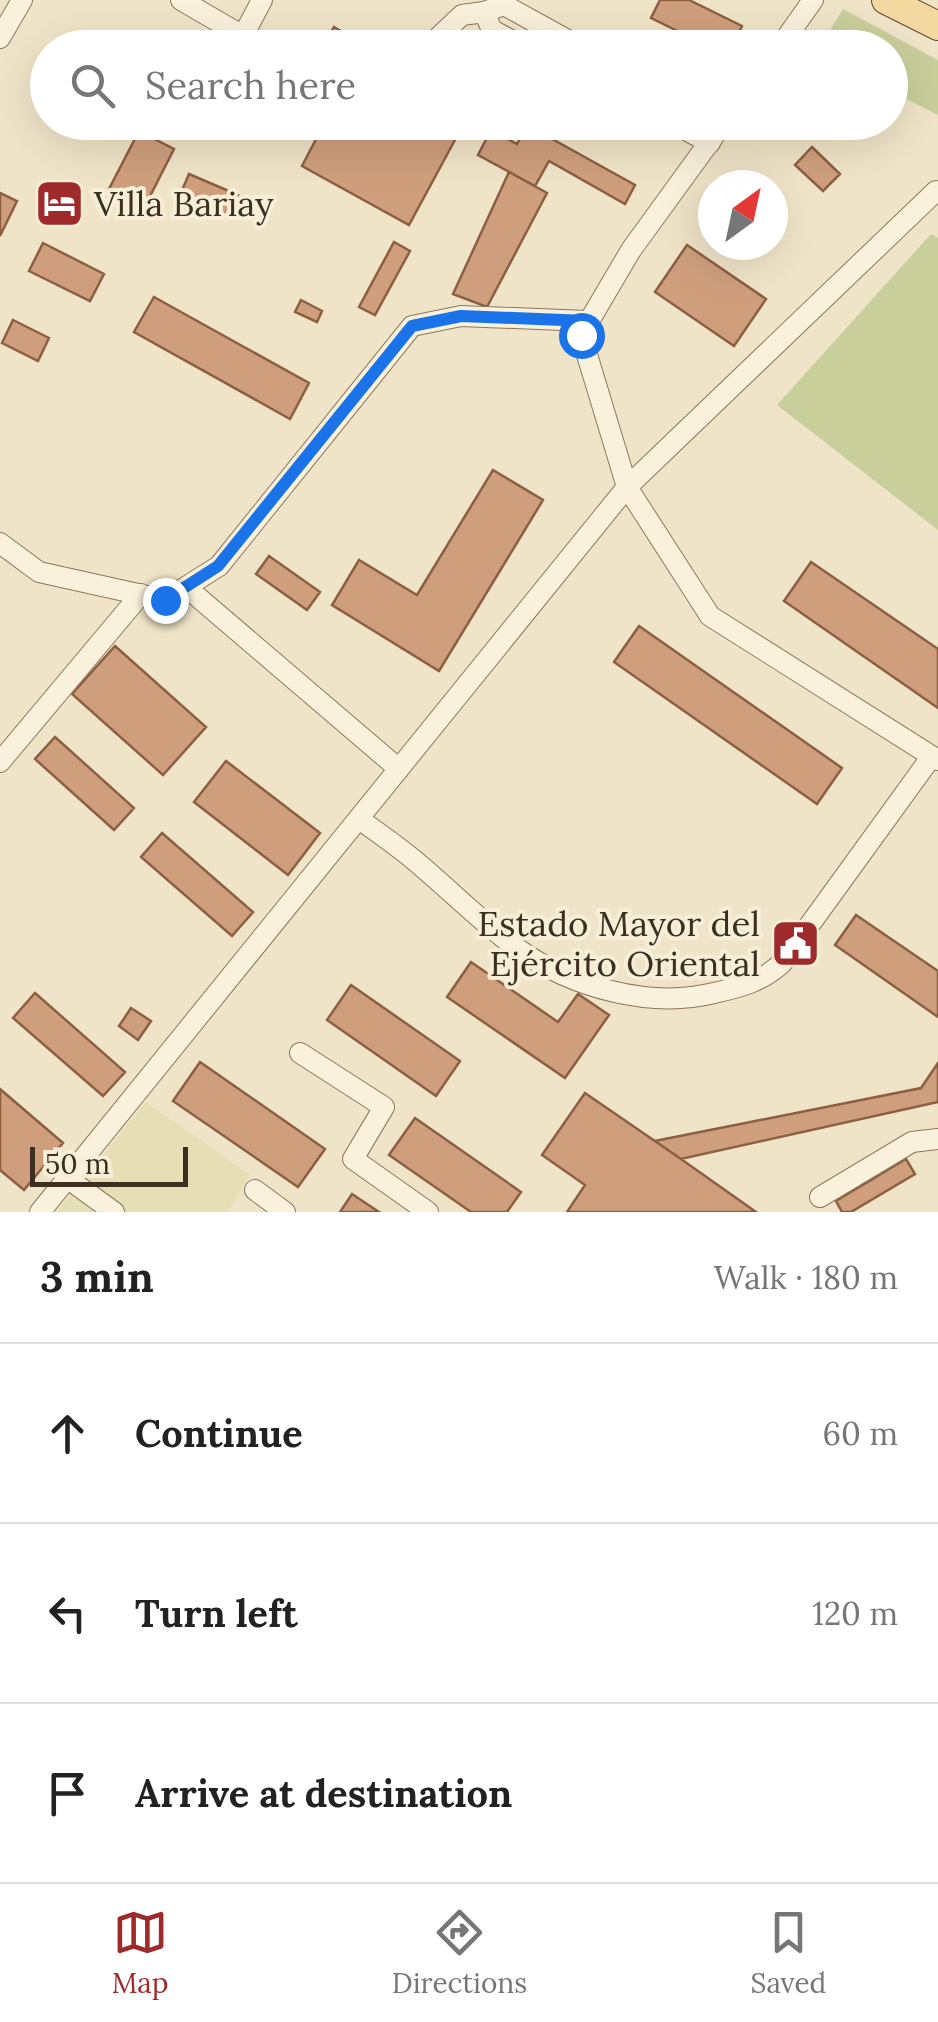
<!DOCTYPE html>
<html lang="en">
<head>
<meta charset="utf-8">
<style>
  body { margin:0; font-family:Lora,serif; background:#f6f6f6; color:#222 }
  .compass { position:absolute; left:698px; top:170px; width:90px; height:90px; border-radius:50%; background:#fff; box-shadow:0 10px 40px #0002; rotate:33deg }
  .scale { position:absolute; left:30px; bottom:25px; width:158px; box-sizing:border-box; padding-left:10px; border:5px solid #3d2e20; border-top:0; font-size:28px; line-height:35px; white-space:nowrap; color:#3d2e20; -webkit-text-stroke:8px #f7eed8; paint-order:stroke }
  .stop { position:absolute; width:30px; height:30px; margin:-22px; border:8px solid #1a73e8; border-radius:50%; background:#fff }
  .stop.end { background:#1a73e8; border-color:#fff; box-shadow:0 2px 10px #0008 }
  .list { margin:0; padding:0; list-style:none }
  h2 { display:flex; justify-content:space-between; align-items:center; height:130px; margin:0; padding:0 40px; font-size:42px }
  h2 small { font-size:32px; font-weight:400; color:#767676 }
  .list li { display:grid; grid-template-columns:65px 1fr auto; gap:30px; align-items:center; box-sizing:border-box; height:180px; padding:0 40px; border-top:2px solid #e0e0e0 }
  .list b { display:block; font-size:38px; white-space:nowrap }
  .list em { font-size:32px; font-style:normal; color:#767676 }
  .icon { flex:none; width:55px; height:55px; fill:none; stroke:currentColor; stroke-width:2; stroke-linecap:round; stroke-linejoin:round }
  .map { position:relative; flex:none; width:938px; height:1212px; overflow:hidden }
  .search { position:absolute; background:#fff; box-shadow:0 10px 40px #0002; left:30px; right:30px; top:30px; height:110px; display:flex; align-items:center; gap:25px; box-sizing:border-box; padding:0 35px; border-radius:55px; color:#767676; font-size:38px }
  .sheet { height:670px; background:#fff }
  nav { display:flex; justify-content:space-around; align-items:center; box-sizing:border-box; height:140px; border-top:2px solid #e0e0e0; background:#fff; font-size:28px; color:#767676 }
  nav a { display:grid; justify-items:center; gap:5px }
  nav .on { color:#9e2a2b }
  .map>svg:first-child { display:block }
</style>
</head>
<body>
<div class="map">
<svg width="938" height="1212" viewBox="0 0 938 1212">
  <rect width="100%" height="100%" fill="#f0e4c8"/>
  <path fill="#e6deb5" d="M146 1102 250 1175 228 1212H56Z"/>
  <path fill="#c9cf9b" d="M843 9 938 60V115L891 91 890 48 820 47Z
    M931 234 938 238V530L777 405Z"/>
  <path fill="#cf9f7d" stroke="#8d5f41" stroke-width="2.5" d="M660 0H689L742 26 732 48H712L651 18Z
    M334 27 369 48H322Z
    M325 122H458L463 125 409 225 302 166Z
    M527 125 635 185 625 204 549 161 535 186 478 155 491 130 517 144Z
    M139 131 174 149 144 208 109 189Z
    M812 147 840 174 823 191 795 165Z
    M509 172 547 193 487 307 453 294Z
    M189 174 238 195 229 215 180 195Z
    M0 193 17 201 0 236Z
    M394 242 410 251 375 315 359 307Z
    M43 243 104 274 90 301 29 271Z
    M687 245 766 299 734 346 655 292Z
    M154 297 309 383 290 419 134 332Z
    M301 300 322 311 317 322 295 312Z
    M13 320 49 338 38 361 2 343Z
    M493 470 543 500 439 671 332 605 359 560 417 595Z
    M269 556 320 592 307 610 256 574Z
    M811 562 938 649V708L784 601Z
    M639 626 842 768 817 804 614 662Z
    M115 646 206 727 163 775 72 694Z
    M55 737 134 808 114 830 35 759Z
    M226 761 320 833 288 875 194 802Z
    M162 833 253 912 232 936 141 857Z
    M856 915 938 971V1017L835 945Z
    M471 962 558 1022 578 994 609 1015 565 1078 447 997Z
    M351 985 460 1061 436 1096 327 1020Z
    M35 993 125 1072 103 1096 13 1018Z
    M131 1008 151 1021 138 1040 119 1026Z
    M200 1062 325 1149 298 1187 173 1101Z
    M938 1063V1102L681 1159 655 1141 921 1088Z
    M0 1089 63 1143 24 1190 0 1170Z
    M585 1093 681 1159 756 1212H567L585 1185 542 1155Z
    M415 1118 521 1192 507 1212H471L389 1155Z
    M906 1159 915 1174 851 1212H842L836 1201Z
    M352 1194 379 1212H340Z"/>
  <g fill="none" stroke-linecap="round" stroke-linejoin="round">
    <defs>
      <path id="minor" d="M181 0 243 36 262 0
        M0 38 22 0
        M427 48 462 15 484 12
        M526 48 492 30 484 12 504 5 582 48
        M779 48 813 0
        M671 122 710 143
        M724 122 631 250 581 335 627 487 710 616 938 760
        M0 543 39 572 165 600 219 566 412 326 461 316 587 321
        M186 587 399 769
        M0 762 141 594
        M359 819C377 832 396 845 414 860 449 889 481 922 518 949 571 987 650 1009 714 993 741 987 761 982 782 963L932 756
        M300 1053 384 1107 353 1159 428 1212
        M67 1178 114 1212
        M255 1190 285 1212
        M820 1197 912 1142 938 1139
        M40 1212 627 487 936 191"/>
      <path id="major" d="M886 0 938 26"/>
    </defs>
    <use href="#minor" stroke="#8d765c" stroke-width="22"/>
    <use href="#major" stroke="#5b4430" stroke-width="30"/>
    <use href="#minor" stroke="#faf1dc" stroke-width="20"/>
    <use href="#major" stroke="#f3d9a0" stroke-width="28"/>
  </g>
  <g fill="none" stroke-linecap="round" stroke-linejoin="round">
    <path stroke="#1a73e8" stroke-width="12" d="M165 600 218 566 412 326 461 316 587 321 581 335"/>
  </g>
  <defs>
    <symbol id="hotel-square" viewBox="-11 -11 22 22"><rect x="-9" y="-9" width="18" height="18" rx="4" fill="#9e2a2b" stroke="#f7eed8"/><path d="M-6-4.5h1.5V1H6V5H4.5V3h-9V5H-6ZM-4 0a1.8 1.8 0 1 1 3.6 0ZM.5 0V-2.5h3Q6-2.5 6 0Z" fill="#fff"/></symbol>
    <symbol id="civic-square" viewBox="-11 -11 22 22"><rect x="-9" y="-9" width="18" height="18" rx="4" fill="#9e2a2b" stroke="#f7eed8"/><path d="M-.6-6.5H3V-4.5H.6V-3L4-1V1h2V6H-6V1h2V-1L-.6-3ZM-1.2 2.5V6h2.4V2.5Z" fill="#fff"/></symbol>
  </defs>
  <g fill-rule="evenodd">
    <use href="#hotel-square" x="32" y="176" width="55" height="55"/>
    <use href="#civic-square" x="768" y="916" width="55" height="55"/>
  </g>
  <g text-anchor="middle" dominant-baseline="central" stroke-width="8" stroke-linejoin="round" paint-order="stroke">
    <g font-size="35" fill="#3d2e20" stroke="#f7eed8" text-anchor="start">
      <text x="94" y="203">Villa Bariay</text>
      <text x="760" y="923" text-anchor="end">Estado Mayor del<tspan x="760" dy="40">Ejército Oriental</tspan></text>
    </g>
  </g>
</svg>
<svg class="compass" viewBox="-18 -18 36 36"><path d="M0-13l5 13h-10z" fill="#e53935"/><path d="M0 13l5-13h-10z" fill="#767676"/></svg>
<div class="scale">50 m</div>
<div class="stop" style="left:581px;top:335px"></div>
<div class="stop end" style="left:165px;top:600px"></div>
<div class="search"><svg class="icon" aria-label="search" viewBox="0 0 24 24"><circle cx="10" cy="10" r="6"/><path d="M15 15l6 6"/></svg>Search here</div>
</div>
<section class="sheet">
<h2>3 min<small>Walk · 180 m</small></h2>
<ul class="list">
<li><svg class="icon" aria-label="ahead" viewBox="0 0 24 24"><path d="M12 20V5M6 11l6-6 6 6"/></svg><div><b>Continue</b></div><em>60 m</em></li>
<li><svg class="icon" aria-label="left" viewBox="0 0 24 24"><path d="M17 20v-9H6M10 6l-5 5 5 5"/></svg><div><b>Turn left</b></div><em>120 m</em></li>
<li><svg class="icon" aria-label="arrive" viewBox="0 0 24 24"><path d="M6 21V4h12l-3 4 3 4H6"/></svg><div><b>Arrive at destination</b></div></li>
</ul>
</section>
<nav>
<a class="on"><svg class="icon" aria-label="map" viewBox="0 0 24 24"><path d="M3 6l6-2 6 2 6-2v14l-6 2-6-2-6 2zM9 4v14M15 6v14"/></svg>Map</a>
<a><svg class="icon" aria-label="directions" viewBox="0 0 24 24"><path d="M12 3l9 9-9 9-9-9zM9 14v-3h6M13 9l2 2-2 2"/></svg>Directions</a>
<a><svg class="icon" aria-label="saved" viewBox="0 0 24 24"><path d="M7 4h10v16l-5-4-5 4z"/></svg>Saved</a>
</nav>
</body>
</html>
